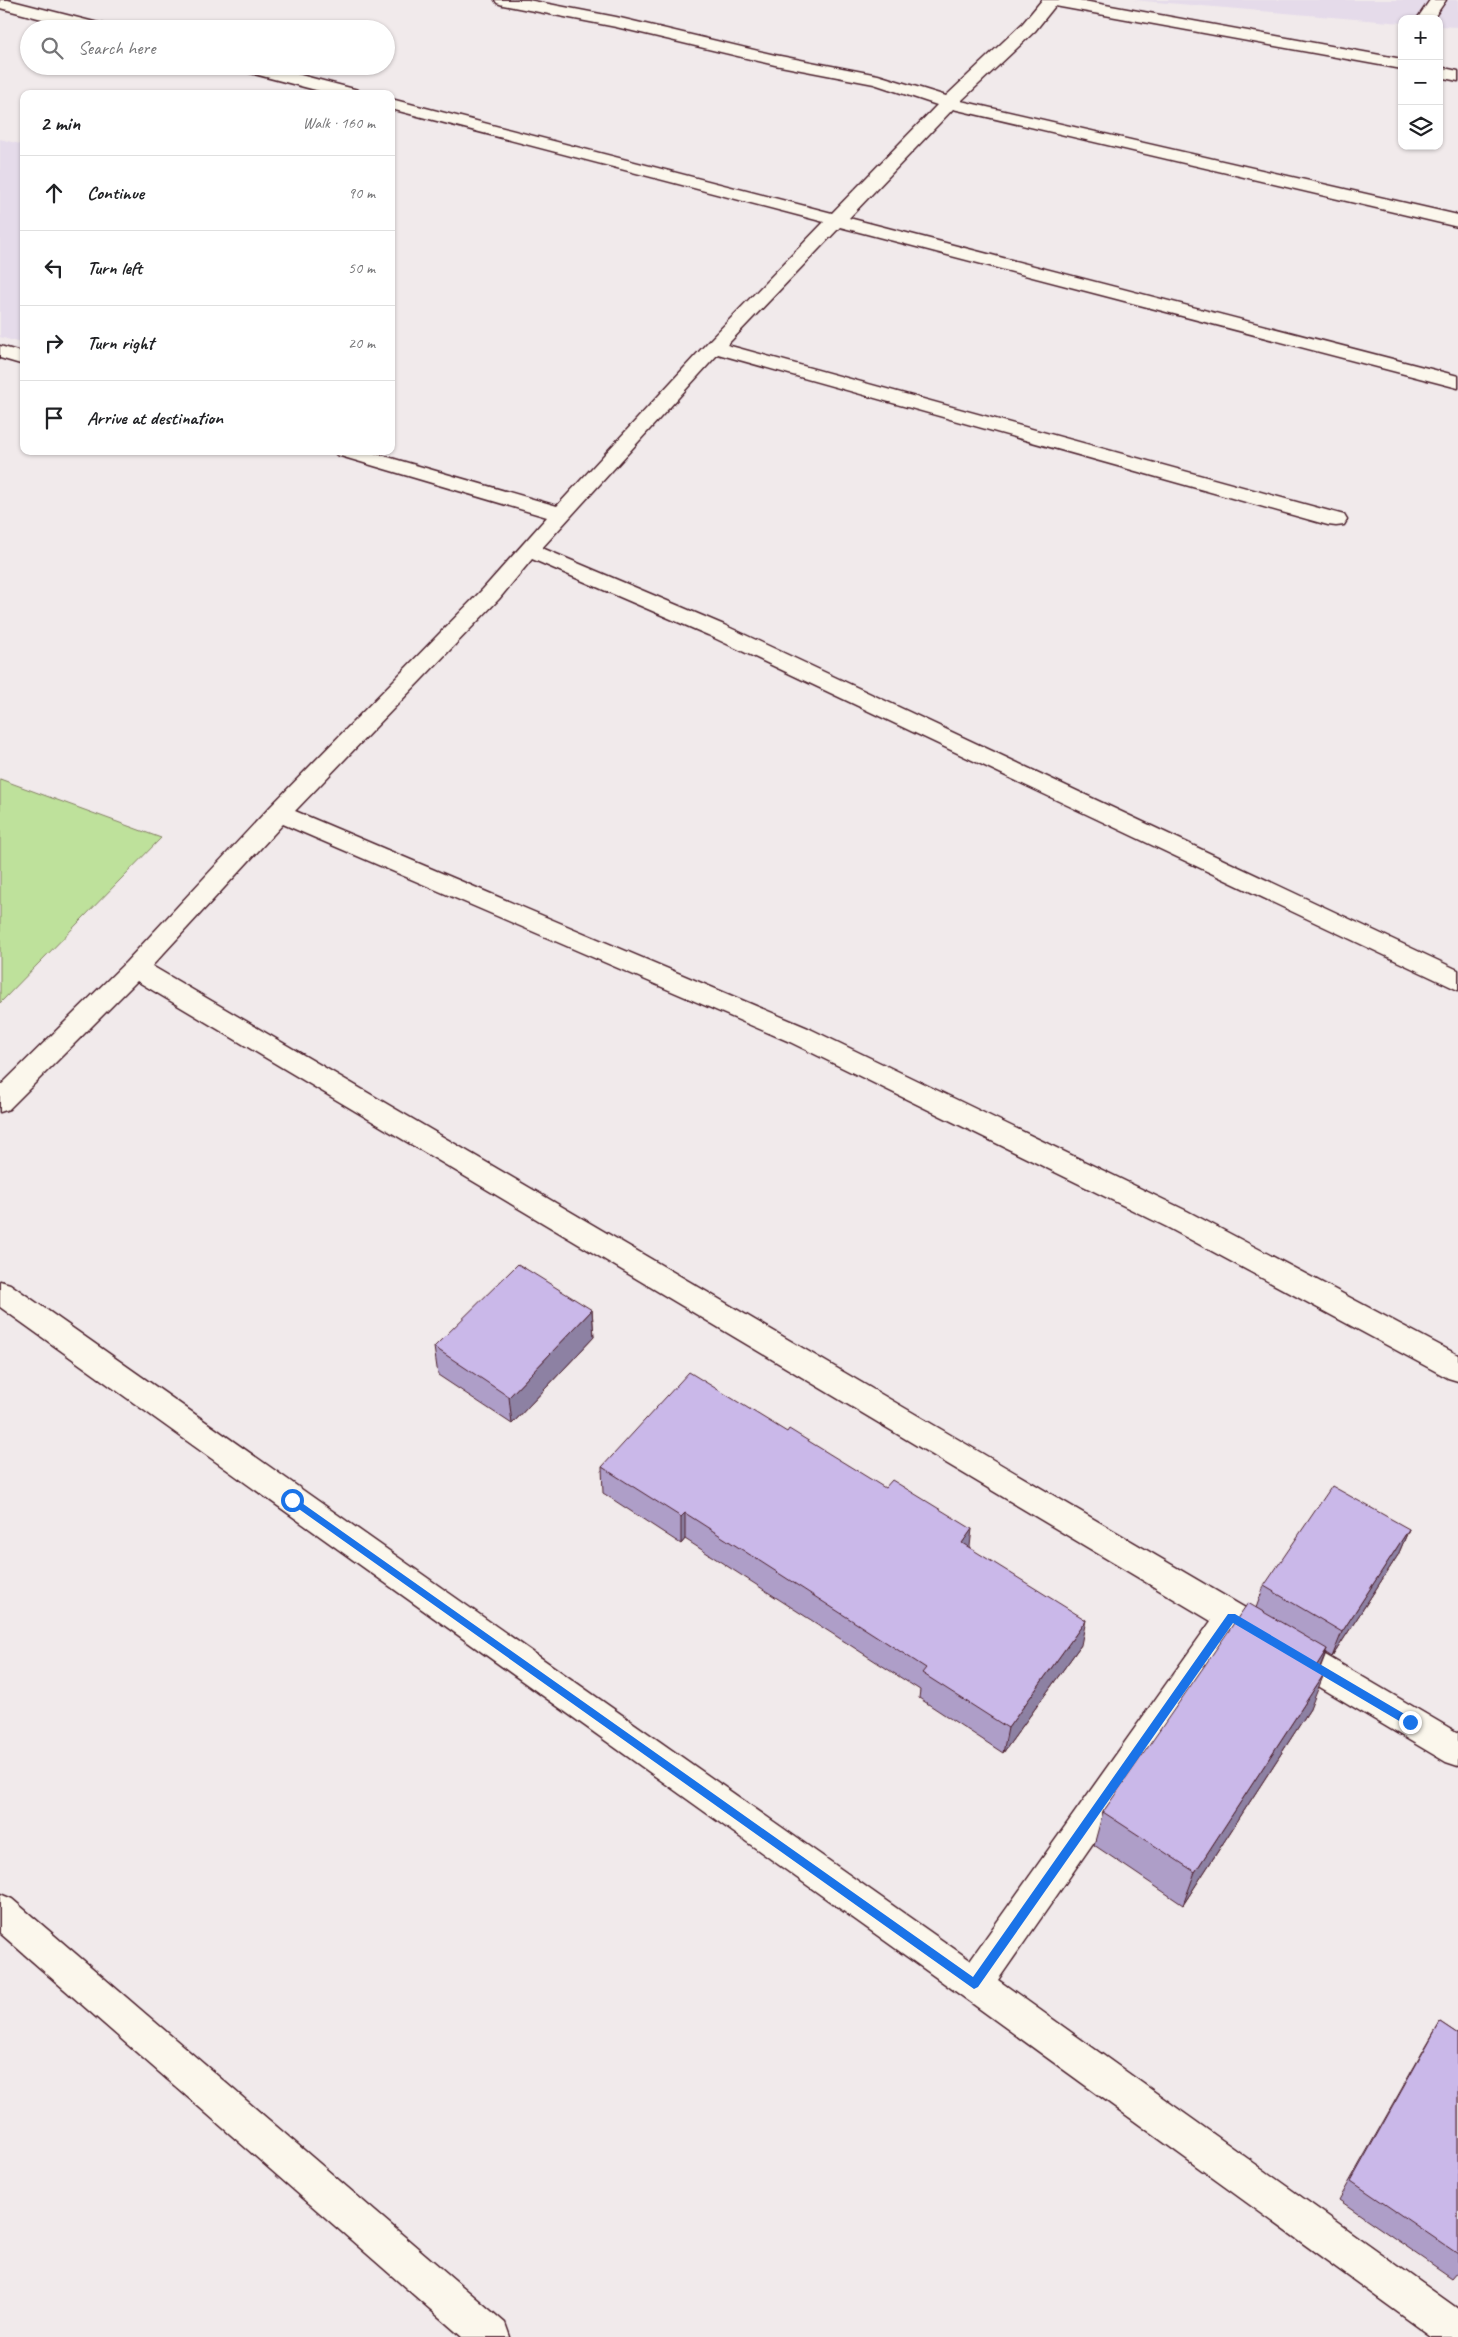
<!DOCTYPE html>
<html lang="en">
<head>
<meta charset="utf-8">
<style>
  body { margin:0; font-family:Caveat,sans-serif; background:#f6f6f6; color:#202124 }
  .controls { position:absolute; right:15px; top:15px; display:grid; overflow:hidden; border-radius:10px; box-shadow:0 1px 4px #0004 }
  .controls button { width:45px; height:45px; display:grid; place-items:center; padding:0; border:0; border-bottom:1px solid #e0e0e0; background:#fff; color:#202124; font:25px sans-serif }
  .stop { position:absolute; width:15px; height:15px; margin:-11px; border:4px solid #1a73e8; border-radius:50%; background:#fff }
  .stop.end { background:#1a73e8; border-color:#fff; box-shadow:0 1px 5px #0008 }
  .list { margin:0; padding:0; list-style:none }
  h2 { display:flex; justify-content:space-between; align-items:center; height:65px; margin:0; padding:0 20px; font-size:21px }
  h2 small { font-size:16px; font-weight:400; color:#757577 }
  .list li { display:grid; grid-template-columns:32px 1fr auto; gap:15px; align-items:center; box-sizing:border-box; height:75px; padding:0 20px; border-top:1px solid #e0e0e0 }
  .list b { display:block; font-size:19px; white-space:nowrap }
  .list em { font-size:16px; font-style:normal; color:#757577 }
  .icon { flex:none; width:28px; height:28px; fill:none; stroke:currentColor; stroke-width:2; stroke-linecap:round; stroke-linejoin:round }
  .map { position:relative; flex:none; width:1458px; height:2337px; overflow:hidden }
  .search { position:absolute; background:#fff; box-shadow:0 1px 4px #0004; left:20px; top:20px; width:375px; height:55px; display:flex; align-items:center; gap:12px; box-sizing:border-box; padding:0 18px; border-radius:28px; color:#757577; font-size:19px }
  .panel { position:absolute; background:#fff; box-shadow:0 1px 4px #0004; left:20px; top:90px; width:375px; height:365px; border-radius:10px }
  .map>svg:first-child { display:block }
</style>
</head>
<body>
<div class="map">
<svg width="1458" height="2337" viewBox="0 0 1458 2337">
  <rect width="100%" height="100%" fill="#f1eaeb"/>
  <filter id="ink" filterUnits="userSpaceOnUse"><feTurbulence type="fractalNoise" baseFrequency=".02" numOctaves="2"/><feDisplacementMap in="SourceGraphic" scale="10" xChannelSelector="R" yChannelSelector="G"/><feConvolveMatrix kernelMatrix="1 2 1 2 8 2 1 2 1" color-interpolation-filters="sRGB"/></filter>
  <g filter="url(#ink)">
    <path fill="#e5dbea" d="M1133 0H1458V27L1439 26V19H1402V23Z
      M0 139 24 145V344L0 337Z"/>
    <path fill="#bee19b" stroke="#848063" d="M0 779 161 838 0 1003Z"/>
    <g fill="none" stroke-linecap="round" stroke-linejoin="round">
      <defs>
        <path id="minor" d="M0 0H8L106 25 108 29H80L0 8Z
          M495 0H528L616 17 775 55 878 75 946 96 1023 23 1042 0H1078L1402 59V69L1055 6 1035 31 961 101 1458 215V227L953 109 849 218 1458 376V388L840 227 727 345 1344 515 1347 520 1344 525 1336 526 1328 525 718 354 542 548 724 625 1458 970V990L708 635 532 559 499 599 295 811 808 1028 1187 1211 1458 1355V1381L1448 1378 1167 1227 790 1042 283 824 152 966 1458 1733V1766L1446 1762 1236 1637 998 1980 1458 2309V2337H1432L962 1996 0 1307V1281L10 1284 970 1960 1211 1621 137 981 9 1109 0 1112V1086L126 962 270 807 483 589 547 517 337 455 334 451H367L557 506 707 343 824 222 391 109V99L832 213 937 105 874 84 775 65 616 27 503 5 497 3Z
          M1430 0H1446L1433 19H1417Z
          M237 66H266L358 90 360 94H331L239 70Z
          M1439 67 1458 71V81L1439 77Z
          M0 346 24 353V365L0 358Z
          M0 1894 12 1899 505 2323 510 2337H462L0 1933Z"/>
      </defs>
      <use href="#minor" stroke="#4a1f2b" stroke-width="3"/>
      <use href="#minor" fill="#fbf7ec" fill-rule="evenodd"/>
    </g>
    <path fill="#ae9ec8" stroke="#4a1f2b" d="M592 1310 594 1337 512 1424 438 1375 434 1347Z
      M602 1467 970 1548 1081 1645 1003 1753 919 1698 920 1690 685 1539 681 1544 603 1493Z
      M1409 1529 1398 1555 1332 1657 1326 1653 1319 1671 1310 1709 1183 1905 1094 1845 1103 1812 1256 1608 1264 1586Z
      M1440 2022 1458 2034V2271L1452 2278 1339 2200 1427 2044Z"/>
    <path fill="#8d81a3" stroke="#4a1f2b" d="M592 1310 594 1337 512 1424 509 1397Z
      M685 1513V1539L681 1544V1517Z
      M972 1529 969 1555 962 1543Z
      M1409 1529 1398 1555 1332 1657 1342 1632Z
      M1086 1620 1081 1645 1003 1753 1008 1728Z
      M1327 1649 1313 1685 1315 1668Z
      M1324 1674 1310 1709 1183 1905 1195 1872Z"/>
    <path fill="#cab8e9" stroke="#4a1f2b" d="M518 1264 592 1310 509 1397 434 1347Z
      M689 1372 787 1432 789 1429 885 1488 892 1480 972 1529 962 1543 1086 1620 1008 1728 922 1673 926 1668 685 1513 681 1517 602 1467Z
      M1332 1486 1409 1529 1342 1632 1264 1586Z
      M1248 1603 1327 1649 1315 1668 1324 1674 1195 1872 1103 1812Z
      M1440 2022 1458 2034V2254L1351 2181Z"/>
  </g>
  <path fill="#1a73e8" d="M292 1496 973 1977 1228 1614H1235L1413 1719 1414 1722 1413 1725H1406L1233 1623 978 1987 974 1989 289 1502 288 1500Z"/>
</svg>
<div class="controls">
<button>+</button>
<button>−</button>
<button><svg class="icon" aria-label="layers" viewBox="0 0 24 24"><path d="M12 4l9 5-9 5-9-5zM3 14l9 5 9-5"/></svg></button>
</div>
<div class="stop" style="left:292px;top:1500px"></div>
<div class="stop end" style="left:1410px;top:1722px"></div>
<div class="search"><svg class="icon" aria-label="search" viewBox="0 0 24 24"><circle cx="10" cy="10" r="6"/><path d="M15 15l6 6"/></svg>Search here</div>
<section class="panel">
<h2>2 min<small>Walk · 160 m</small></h2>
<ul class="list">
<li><svg class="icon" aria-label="ahead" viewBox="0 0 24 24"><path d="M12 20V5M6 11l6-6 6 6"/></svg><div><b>Continue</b></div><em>90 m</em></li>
<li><svg class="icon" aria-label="left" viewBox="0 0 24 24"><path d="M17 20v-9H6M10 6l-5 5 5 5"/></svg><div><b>Turn left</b></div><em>50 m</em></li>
<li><svg class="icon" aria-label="right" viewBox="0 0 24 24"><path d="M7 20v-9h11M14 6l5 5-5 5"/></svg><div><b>Turn right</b></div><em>20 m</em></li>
<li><svg class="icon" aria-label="arrive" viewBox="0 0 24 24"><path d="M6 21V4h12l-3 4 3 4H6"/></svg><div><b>Arrive at destination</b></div></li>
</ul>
</section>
</div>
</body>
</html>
